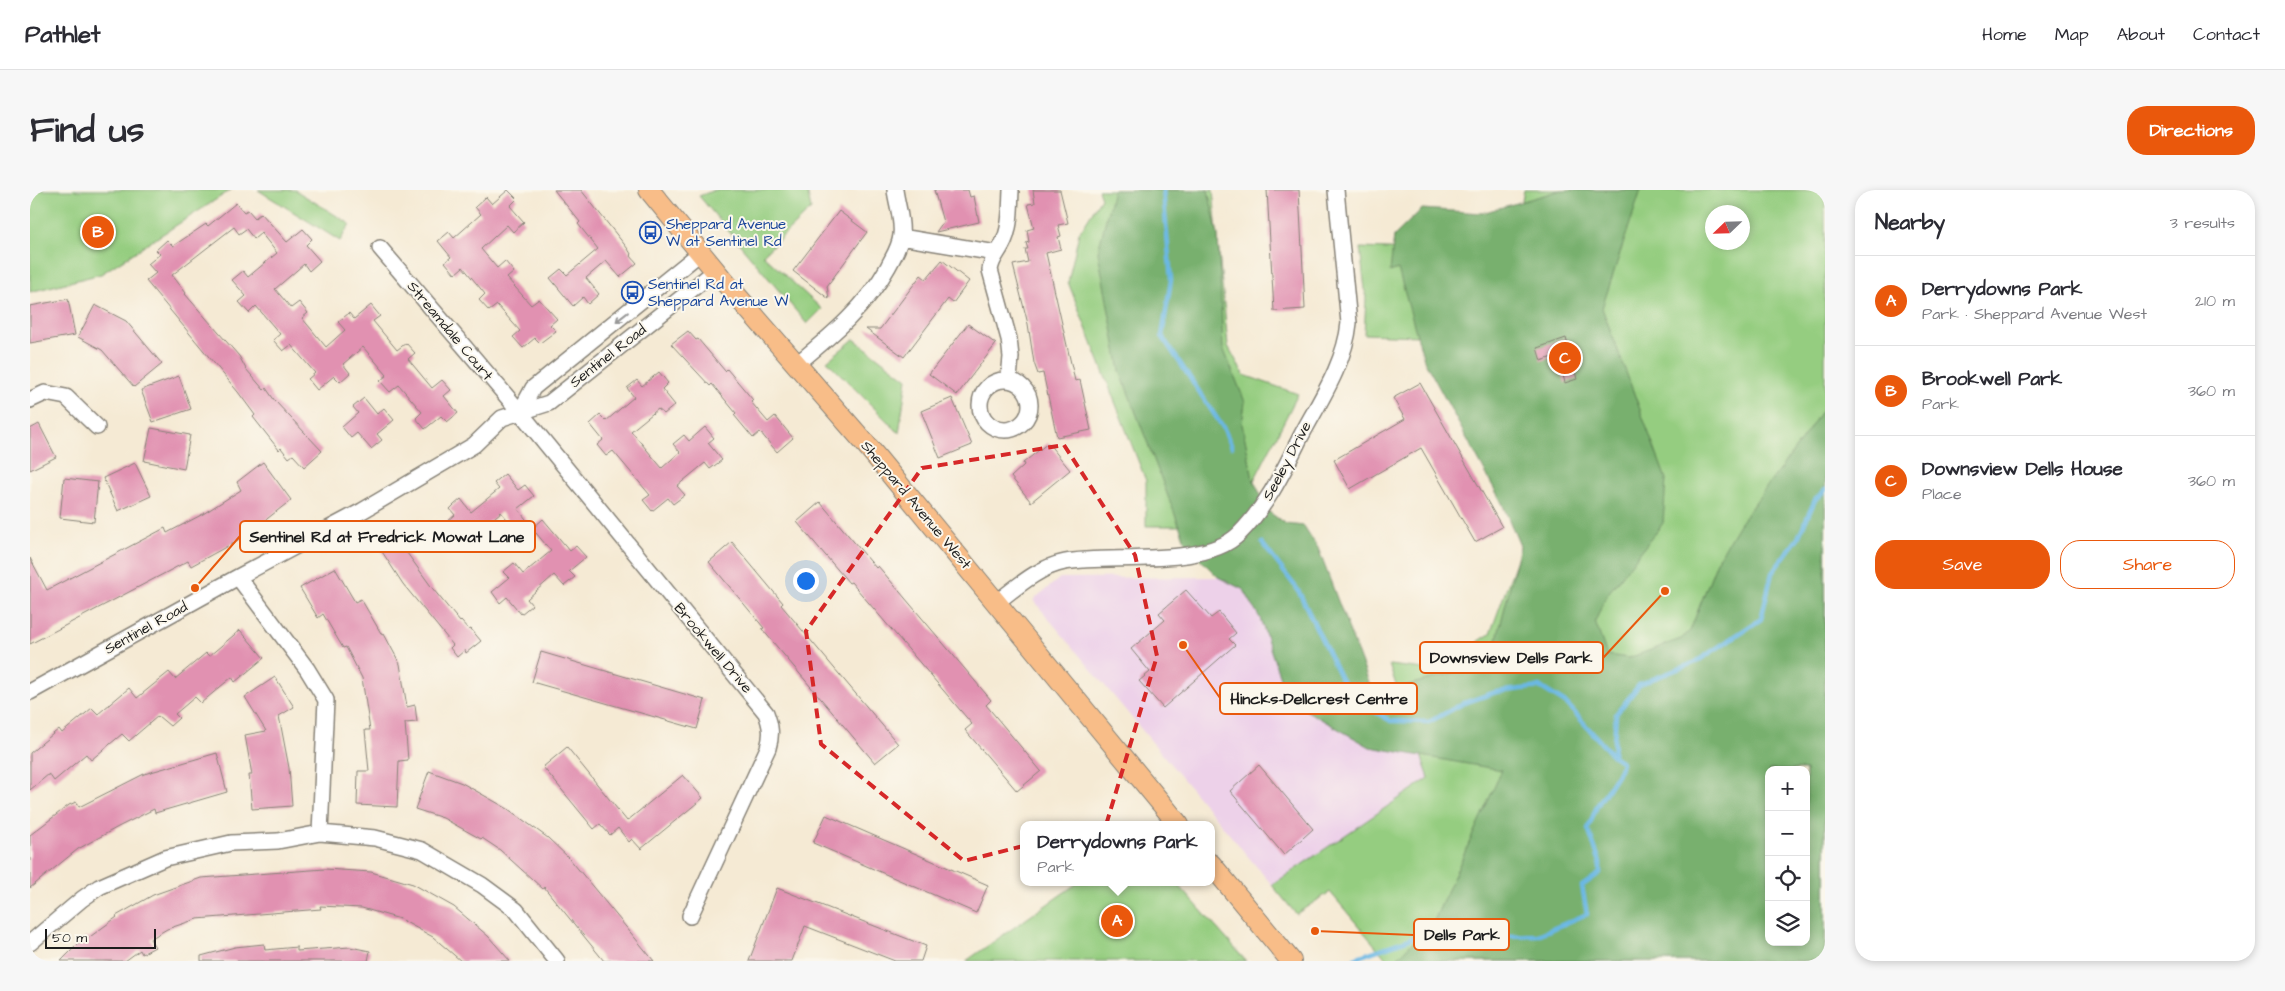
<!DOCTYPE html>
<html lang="en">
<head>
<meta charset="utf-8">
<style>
  body { margin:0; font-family:"Architects Daughter",sans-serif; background:#f7f7f7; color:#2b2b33 }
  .controls { position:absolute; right:15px; bottom:15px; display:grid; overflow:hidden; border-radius:10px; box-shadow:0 2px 8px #0003 }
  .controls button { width:45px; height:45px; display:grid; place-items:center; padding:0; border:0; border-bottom:1px solid #e1e1e2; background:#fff; color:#2b2b33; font:25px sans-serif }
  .compass { position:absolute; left:1675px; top:15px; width:45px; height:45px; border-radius:50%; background:#fff; box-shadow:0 2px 8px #0003; rotate:247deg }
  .scale { position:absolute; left:15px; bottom:12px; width:111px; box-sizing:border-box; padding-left:5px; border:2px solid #1c1c1c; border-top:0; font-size:14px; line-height:18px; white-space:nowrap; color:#1c1c1c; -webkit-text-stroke:4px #fbf7ec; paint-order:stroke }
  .you { position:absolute; left:775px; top:390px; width:18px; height:18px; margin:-12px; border:4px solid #fff; border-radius:50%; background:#1a73e8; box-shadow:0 0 0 8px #1a73e833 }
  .badge { display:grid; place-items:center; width:32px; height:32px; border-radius:50%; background:#ea580c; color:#fff; font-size:16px; font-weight:700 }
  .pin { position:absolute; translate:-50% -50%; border:2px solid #fff; box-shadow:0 1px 5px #0006 }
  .popup { position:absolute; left:990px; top:631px; width:195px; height:65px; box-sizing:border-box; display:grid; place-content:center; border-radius:10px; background:#fff; filter:drop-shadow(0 1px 4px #0005); font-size:16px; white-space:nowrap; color:#7c7c81 }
  .popup b { font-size:19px; color:#2b2b33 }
  .popup::after { content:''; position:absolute; left:50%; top:100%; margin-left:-10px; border:10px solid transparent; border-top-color:#fff }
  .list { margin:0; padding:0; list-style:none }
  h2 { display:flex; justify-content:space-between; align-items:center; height:65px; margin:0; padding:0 20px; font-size:21px }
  h2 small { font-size:16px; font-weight:400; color:#7c7c81 }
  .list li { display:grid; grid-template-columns:32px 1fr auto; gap:15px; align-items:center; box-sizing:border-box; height:90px; padding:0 20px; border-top:1px solid #e1e1e2 }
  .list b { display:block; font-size:19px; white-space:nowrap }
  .list p { margin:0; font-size:16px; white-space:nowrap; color:#7c7c81 }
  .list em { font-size:16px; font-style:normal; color:#7c7c81 }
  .actions { display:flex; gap:10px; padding:15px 20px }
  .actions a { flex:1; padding:11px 0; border:1px solid #ea580c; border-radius:20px; text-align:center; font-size:18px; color:#ea580c }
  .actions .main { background:#ea580c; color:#fff }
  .icon { flex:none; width:28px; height:28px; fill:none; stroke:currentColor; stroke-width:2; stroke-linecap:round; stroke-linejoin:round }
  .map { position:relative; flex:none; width:1795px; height:771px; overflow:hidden; border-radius:20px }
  header { display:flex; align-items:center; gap:30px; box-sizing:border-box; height:70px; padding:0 25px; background:#fff; border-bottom:1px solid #e1e1e2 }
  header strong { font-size:24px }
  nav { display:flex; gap:28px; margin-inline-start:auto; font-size:18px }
  .intro { display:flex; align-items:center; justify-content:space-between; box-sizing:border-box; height:120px; padding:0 30px }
  h1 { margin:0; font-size:35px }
  .button { padding:12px 22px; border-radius:20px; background:#ea580c; color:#fff; font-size:18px; font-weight:700 }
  main { display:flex; gap:30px; padding:0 30px }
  aside { flex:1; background:#fff; border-radius:20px; box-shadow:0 2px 8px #0003 }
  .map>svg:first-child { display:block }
</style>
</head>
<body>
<header>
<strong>Pathlet</strong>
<nav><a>Home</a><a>Map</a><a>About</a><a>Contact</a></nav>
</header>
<div class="intro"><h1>Find us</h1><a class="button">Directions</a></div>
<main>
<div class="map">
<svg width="1795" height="771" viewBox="0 0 1795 771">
  <rect width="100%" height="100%" fill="#fbf7ec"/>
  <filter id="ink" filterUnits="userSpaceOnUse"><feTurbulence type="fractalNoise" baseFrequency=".02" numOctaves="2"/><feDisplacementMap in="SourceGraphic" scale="10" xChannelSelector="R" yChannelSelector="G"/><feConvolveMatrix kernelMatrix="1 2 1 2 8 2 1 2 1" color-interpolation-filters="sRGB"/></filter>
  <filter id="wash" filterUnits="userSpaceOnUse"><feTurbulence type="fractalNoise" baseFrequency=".0096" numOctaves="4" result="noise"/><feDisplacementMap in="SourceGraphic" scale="20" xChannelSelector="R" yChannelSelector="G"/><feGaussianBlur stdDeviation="1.12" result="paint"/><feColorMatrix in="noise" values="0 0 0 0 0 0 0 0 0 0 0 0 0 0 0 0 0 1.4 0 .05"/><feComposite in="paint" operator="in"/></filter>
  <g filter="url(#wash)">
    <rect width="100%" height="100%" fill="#f5ead4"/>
    <path fill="#edd1e9" d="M1188 387 1214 400 1230 428 1250 488 1340 557 1391 566 1399 588 1242 695 1003 410 1030 388Z"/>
    <path fill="#95cd80" stroke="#58744e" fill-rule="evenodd" d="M0 0H201L71 84 0 102Z
      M228 0H265L320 34 310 51Z
      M685 0H777L781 19 733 65 792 119 777 134 669 6Z
      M1068 0H1183L1198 156 1214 185 1268 204 1212 314 1170 336H1116V291L1038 92 1049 43 1071 8Z
      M1494 0H1795V771H1358L1300 702 1266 724 1242 695 1399 588 1359 475 1403 480 1460 444 1491 358 1443 148 1334 144 1336 108 1330 58 1468 63 1490 21ZM1682 22H1712V52H1682ZM1739 580H1776V752H1739Z
      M824 149 877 189 869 243 797 171Z
      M1049 692H1146L1216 771H936Z"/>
    <path fill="#78b06e" stroke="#4a6645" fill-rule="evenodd" d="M1083 0H1178L1188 45 1193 158 1215 212 1212 234 1223 289 1239 322 1256 334 1274 336 1288 358 1341 498 1363 499 1431 481 1464 461 1490 356 1472 313 1394 170 1368 79 1360 82 1364 46 1392 19 1452 23 1531 0H1611L1572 118 1636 289 1633 333 1576 406 1565 432 1577 465 1599 468 1651 449 1660 441 1687 371 1709 334 1774 247 1795 215V771H1364L1403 733 1472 580 1340 557 1268 516 1250 488 1230 428 1214 400 1188 387 1157 356 1090 181 1068 62ZM1739 580H1776V752H1739Z"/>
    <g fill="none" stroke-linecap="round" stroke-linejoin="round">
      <path stroke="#6ab8e4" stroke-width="4.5" d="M1133 0 1141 90 1132 146 1194 239 1202 257
        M1232 353 1268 400 1311 489 1328 512 1361 531 1399 532 1434 513 1466 502 1510 497 1537 514 1583 566 1592 572 1590 580 1567 616 1558 639 1570 672V683L1552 696 1557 724 1508 745 1475 746 1423 734 1325 768
        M1583 566 1586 524 1610 494 1666 472 1731 429 1742 383 1768 348 1785 310 1795 300"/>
    </g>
    <g id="blocks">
      <path fill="#e191b1" d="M478 0 487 9 480 16 494 32 483 42 477 35 451 59 467 78 475 71 484 82 477 88 501 115 509 109 527 129 520 135 526 141 510 153 505 148 493 158 483 147 490 141 467 115 459 121 449 110 455 104 433 77 425 84 415 72 421 67 408 51 419 42 424 48 451 24 445 17 456 7 462 14Z
        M524 0H551L598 59 601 64 600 65 607 73 590 87 576 71 556 88 569 104 558 114 553 107 543 116 520 88 531 79 537 85 568 59 548 34 550 32Z
        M904 0H938L940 7 944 6 949 32 906 42 913 32Z
        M1003 0H1030L1038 33 1028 35 1031 46 1028 47 1031 59 1016 63 1045 191 1050 190 1061 240 1027 247 1013 183 1008 184 1004 173 998 134 983 75 998 72 995 59H998L996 53 999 52 997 40 1004 38 998 14 1005 13Z
        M1237 0H1269L1275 119 1244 121Z
        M206 13 214 22 218 20 225 28 231 23 257 52 273 39 282 49 276 55 290 71 279 81 274 74 245 99 261 118 269 112 278 123 272 128 296 157 315 140 308 132 319 123 324 129 341 115 350 126 343 131 367 160 376 153 385 163 378 169 402 198 412 190 421 200 414 206 428 223 417 232 411 226 395 239 386 228 392 222 369 195 360 202 350 191 357 185 333 157 313 174 320 183 310 192 304 186 287 200 278 189 285 183 261 155 253 161 243 150 250 144 226 116 219 123 209 112 216 106 202 90 213 81 218 87 247 63 231 43 224 49 216 39 209 44 204 37 142 85 156 103 155 104 209 166 216 179 234 200 236 198 245 211 292 261 274 277 263 265 259 268 251 258 249 260 223 227 225 225 208 202 116 91 126 83 118 74 130 64 126 60 137 50 143 56 176 34 178 36Z
        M809 21 837 42 797 96 799 109 763 81Z
        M912 70 939 91 923 113 918 109 874 167 836 139H850L891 85 896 89Z
        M38 109 45 145 0 153V116Z
        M65 115 96 131 132 174 104 197 72 160 48 147Z
        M938 134 966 154 927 205 899 184Z
        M658 141 666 150 668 149 695 181 697 179 723 210 721 212 738 232 745 226 763 248 747 262 730 242 723 248 704 225 706 223 682 194 680 196 641 154Z
        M1536 148 1547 189 1535 193 1528 165 1511 171 1507 158Z
        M629 182 638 193 632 199 645 215 634 224 628 219 601 241 632 278 650 262 643 254 654 245 659 251 675 237 684 248 678 253 692 270 680 279 675 273 647 296 655 305 643 314 638 308 622 321 613 310 620 305 583 261 576 266 567 255 573 250 560 234 570 225 576 231 604 207 597 198 607 190 612 196Z
        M149 186 161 219 123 232 111 200Z
        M1390 193 1472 337 1445 352 1391 258 1320 299 1304 270 1375 229 1363 208Z
        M334 208 347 224 354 218 364 230 347 244 352 250 341 259 327 243 321 248 312 237 328 223 323 217Z
        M922 208 942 255 910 268 891 221Z
        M9 234 26 267 0 280V239Z
        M121 238 160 245 154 279 114 271Z
        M1018 253 1040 280 1001 312 981 287 994 275 993 273Z
        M233 272 261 310 228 336 205 352 161 376 158 371 0 454V368L17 400 135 338 137 343 173 324 211 300 207 292Z
        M105 273 121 306 88 321 73 288Z
        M475 284 488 300 495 295 504 306 488 319 503 338 513 329 540 361 546 356 556 367 539 381 545 387 534 396 524 385 497 409 502 415 491 424 477 407 470 413 462 402 479 388 473 382 484 373 493 384 521 361 506 343 496 352 471 322 444 345 449 352 438 361 424 344 418 349 409 339 425 325 420 319 424 315 431 309 441 322 469 299 464 293Z
        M34 288 68 292 64 332 30 328Z
        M790 312 846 378 848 376 961 510 956 515 1011 581 987 601 935 540 942 534 821 392 819 393 767 332Z
        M364 345 403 399 430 432 431 431 439 440 441 439 451 451 436 463 435 460 427 467 420 458 423 455 373 394 349 357Z
        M702 352 753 413 751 415 868 554 845 573 732 439 734 438 679 372Z
        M305 378 325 412 331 409 352 445 354 444 370 474 377 517 385 515 387 532 375 533 378 570 369 571 367 617 327 615 328 581H339L335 540H340L332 488 316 457 313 458 293 424 288 428 270 398Z
        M1156 400 1181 428 1189 422 1206 443 1199 449 1205 455 1133 518 1109 491 1120 482 1101 459 1135 430 1129 423Z
        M210 440 234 468 205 492 202 487 171 513 165 507 145 524 149 528 140 536 128 526 99 551 92 544 61 570 56 564 24 591 19 584 0 600V563L29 539 32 543 62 518 68 524 99 498 107 508 139 482 145 489 176 463 179 466Z
        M511 462 675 510 667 539 502 492Z
        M245 487 264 517 249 526 259 578 262 616 222 619 219 585H222L215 545 236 541 215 507Z
        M537 557 597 631 653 585 673 608 611 659 602 649 599 652 588 638 580 645 570 634 564 639 513 577Z
        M187 563 197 602 125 623 124 619 88 637 48 659 0 698V645L39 615 46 612 49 617 114 584Z
        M1229 575 1283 639 1254 665 1200 601Z
        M399 581 432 593 478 619 518 648 539 668 624 771H574L514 697 513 699 470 660 452 648 451 649 413 628 385 619Z
        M796 625 958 695 946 723 783 653Z
        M295 679 341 682 383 694 424 717 458 746 480 771H431L403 747 370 729 332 718 290 716 291 719 167 729 137 739 120 749 125 757 112 764 110 760 95 771H31L56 746 57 749 87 727 86 726 123 705 171 688Z
        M747 698 896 756 891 771H865L775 736 762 771H719Z
        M234 754 235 760 267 757V761L320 757 340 761 338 771H171V766L205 757Z"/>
    </g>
  </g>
  <g filter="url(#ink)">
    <use href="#blocks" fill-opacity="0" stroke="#888378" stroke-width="1"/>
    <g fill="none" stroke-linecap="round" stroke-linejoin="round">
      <defs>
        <path id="minor" d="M871 47 966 63
          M350 58 490 222 736 523C741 536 742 545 738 558L660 726
          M767 174C802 145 836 117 858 77 863 67 870 57 871 45 873 31 867 15 865 0
          M979 189 981 167 979 149 960 80C962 68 967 65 972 55 981 39 980 18 981 0
          M950 215a25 25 0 1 1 50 0a25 25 0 1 1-50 0Z
          M0 210 15 203 36 207 67 237
          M490 222 503 198 670 63
          M208 387 277 479 296 510 290 643
          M967 412C988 396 1009 377 1035 372 1081 364 1175 378 1209 344 1237 316 1253 282 1270 248 1289 212 1315 174 1319 133L1306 0
          M0 502 208 387 332 321 444 255 472 228 519 213 685 81
          M0 753 52 709 69 697 135 668 201 653 248 651 290 643 345 648 392 660 452 695 486 720 527 771"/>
        <path id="major" d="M619 0 693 90 834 252 1149 635
          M1181 674 1261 771"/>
      </defs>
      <use href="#minor" stroke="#888378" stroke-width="18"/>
      <use href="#major" stroke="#888378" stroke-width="22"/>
      <use href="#minor" stroke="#fff" stroke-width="15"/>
      <use href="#major" stroke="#f8bd88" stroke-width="20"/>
    </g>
    <defs><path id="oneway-shaft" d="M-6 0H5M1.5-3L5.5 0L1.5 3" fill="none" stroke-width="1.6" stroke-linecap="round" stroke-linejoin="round" transform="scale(1.25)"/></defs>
    <use stroke="#999" href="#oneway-shaft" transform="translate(592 127) rotate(142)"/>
  </g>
  <path fill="none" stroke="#d62828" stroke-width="4" stroke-dasharray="10 6" stroke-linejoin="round" d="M1034 255 1105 365 1127 466 1076 635 934 671 791 554 776 441 892 278Z"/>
  <defs>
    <symbol id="bus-ring" viewBox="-11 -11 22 22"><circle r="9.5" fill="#fbf7ec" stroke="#1a4fb4" stroke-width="1.5"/><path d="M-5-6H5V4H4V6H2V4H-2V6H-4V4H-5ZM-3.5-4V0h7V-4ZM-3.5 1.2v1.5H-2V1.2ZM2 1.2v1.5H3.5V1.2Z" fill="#1a4fb4"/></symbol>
  </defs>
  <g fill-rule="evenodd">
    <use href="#bus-ring" x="608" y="30" width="25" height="25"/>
    <use href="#bus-ring" x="590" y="90" width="25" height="25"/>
  </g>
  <g text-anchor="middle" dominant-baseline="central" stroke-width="4" stroke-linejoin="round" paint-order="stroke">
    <g font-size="15" fill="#164399" stroke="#fbf7ec" text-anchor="start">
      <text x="636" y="34">Sheppard Avenue<tspan x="636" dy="17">W at Sentinel Rd</tspan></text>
      <text x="618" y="94">Sentinel Rd at<tspan x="618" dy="17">Sheppard Avenue W</tspan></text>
    </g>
    <g font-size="15" fill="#1c1c1c" stroke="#fbf7ec">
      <text transform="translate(420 141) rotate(50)">Streamdale Court</text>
      <text transform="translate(578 166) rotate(-38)">Sentinel Road</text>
      <text transform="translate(1257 271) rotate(-62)">Seeley Drive</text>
      <text transform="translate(886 315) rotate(50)">Sheppard Avenue West</text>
      <text transform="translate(116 438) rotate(-29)">Sentinel Road</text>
      <text transform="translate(683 458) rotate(50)">Brookwell Drive</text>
    </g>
  </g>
  <path fill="none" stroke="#e8590c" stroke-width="2" d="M165 398L210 346M1635 401L1573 468M1153 455L1190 508M1285 741L1384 745"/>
  <g fill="#e8590c" stroke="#fbf7ec" stroke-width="2">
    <circle cx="165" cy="398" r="5"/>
    <circle cx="1635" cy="401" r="5"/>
    <circle cx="1153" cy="455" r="5"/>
    <circle cx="1285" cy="741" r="5"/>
  </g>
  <g fill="#fbf7ec" stroke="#e8590c" stroke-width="2">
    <rect x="210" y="331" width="295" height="31" rx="5"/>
    <rect x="1390" y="452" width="183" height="31" rx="5"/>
    <rect x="1190" y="493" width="197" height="31" rx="5"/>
    <rect x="1384" y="729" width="95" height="31" rx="5"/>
  </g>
  <g font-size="16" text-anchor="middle" font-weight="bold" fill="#1c1c1c">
    <text x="357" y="352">Sentinel Rd at Fredrick Mowat Lane</text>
    <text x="1481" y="473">Downsview Dells Park</text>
    <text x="1289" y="514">Hincks-Dellcrest Centre</text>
    <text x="1432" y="750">Dells Park</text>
  </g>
</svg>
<div class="controls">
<button>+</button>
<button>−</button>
<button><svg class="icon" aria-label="locate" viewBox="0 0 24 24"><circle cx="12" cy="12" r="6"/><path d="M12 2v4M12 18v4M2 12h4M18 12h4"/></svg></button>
<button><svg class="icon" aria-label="layers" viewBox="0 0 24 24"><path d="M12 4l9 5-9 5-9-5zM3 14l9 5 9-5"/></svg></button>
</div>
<svg class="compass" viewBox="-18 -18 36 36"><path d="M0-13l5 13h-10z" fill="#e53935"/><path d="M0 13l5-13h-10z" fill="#7c7c81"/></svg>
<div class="scale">50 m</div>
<div class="you"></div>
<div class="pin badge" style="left:1087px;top:731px">A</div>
<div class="popup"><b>Derrydowns Park</b>Park</div>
<div class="pin badge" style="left:68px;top:42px">B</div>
<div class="pin badge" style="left:1535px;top:168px">C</div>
</div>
<aside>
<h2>Nearby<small>3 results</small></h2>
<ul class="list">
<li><span class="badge">A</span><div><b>Derrydowns Park</b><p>Park · Sheppard Avenue West</p></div><em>210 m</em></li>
<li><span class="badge">B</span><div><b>Brookwell Park</b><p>Park</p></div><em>360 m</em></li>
<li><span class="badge">C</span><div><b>Downsview Dells House</b><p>Place</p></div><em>360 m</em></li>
</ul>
<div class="actions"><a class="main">Save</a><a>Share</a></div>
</aside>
</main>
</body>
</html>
